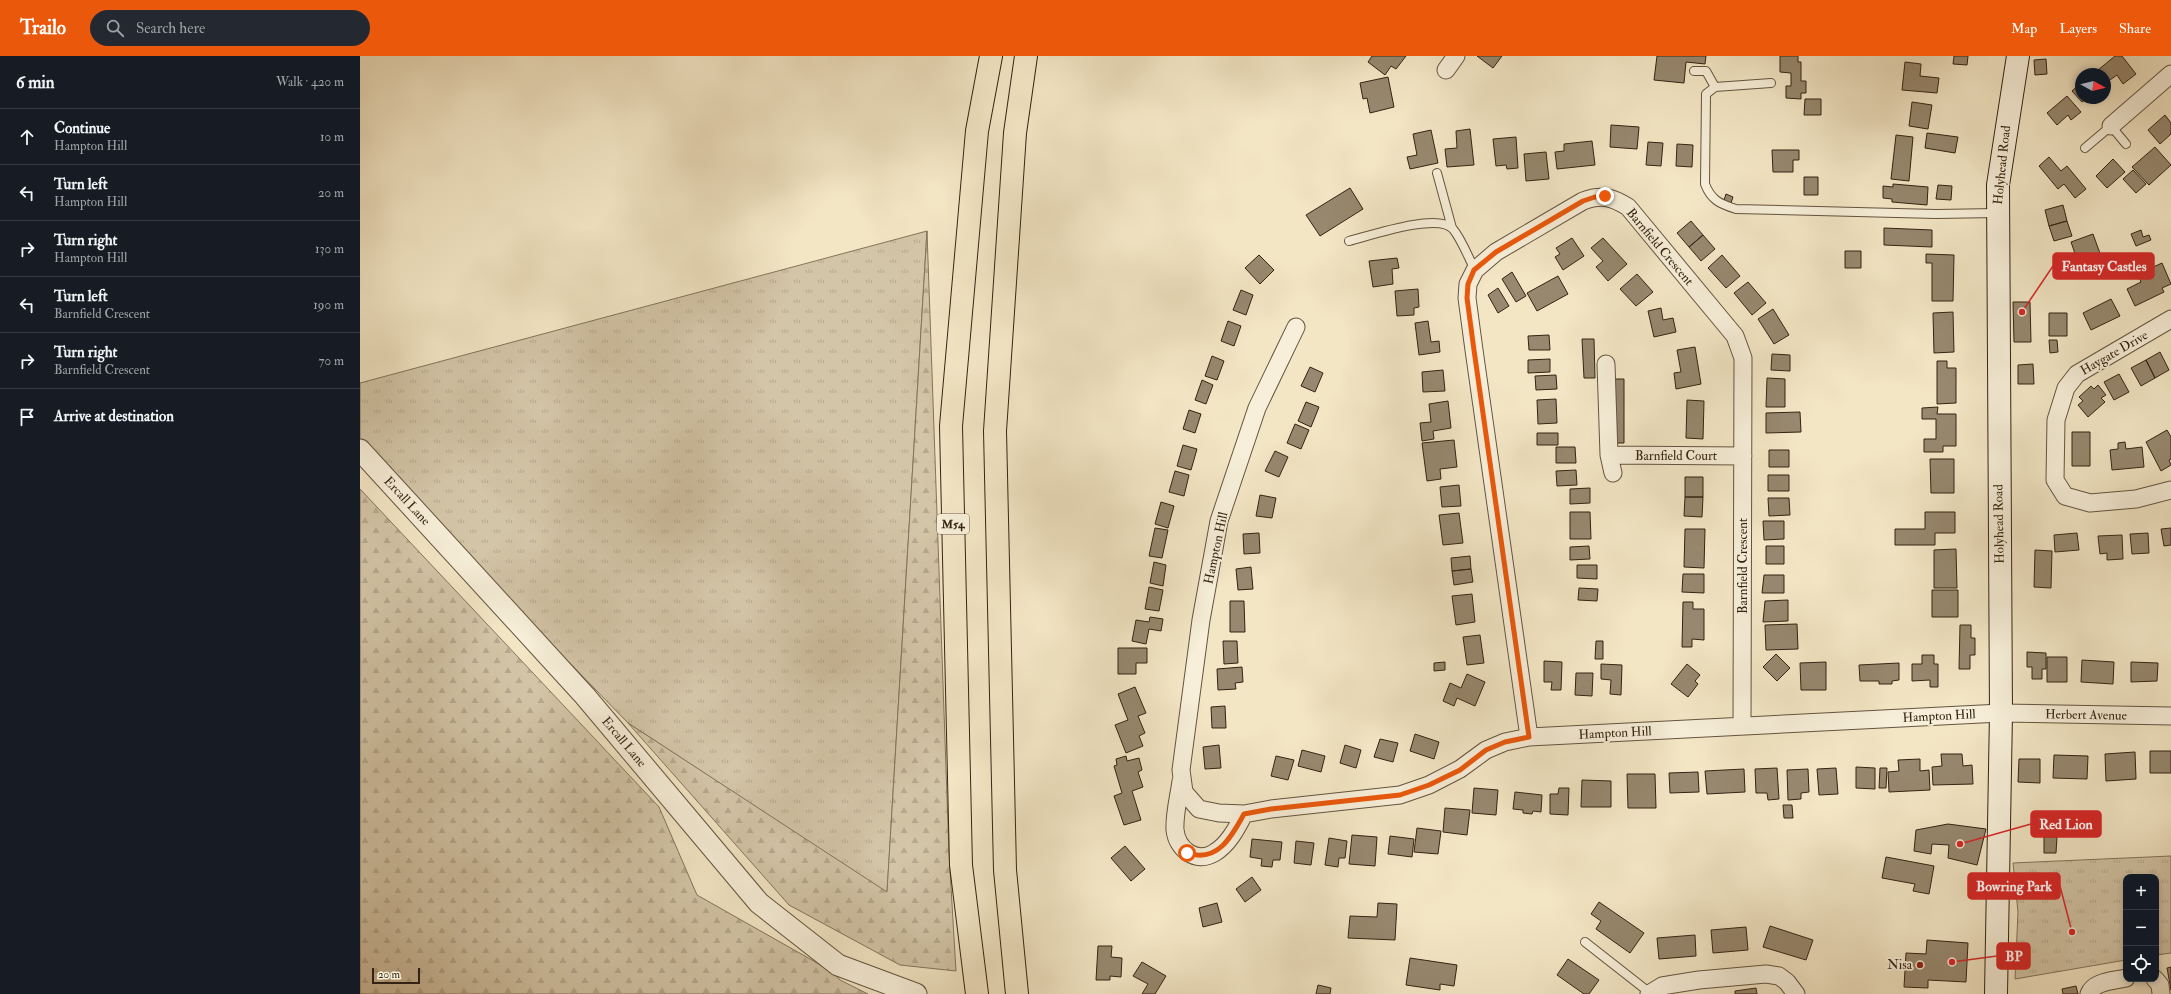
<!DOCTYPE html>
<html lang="en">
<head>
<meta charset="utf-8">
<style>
  body { margin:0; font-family:"IM FELL Double Pica",serif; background:#242831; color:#f1f3f6 }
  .controls { position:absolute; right:12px; bottom:12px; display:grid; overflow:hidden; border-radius:8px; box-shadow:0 2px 6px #0003 }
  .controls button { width:36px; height:36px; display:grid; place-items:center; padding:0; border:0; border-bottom:1px solid #363941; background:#171b24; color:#f1f3f6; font:20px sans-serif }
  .compass { position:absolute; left:1715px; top:12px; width:36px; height:36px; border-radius:50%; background:#171b24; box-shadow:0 2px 6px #0003; rotate:98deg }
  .scale { position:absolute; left:12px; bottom:10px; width:48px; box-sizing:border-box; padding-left:4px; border:2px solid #342312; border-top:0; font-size:11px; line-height:14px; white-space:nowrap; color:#342312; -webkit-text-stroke:3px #f7efd9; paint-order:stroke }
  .stop { position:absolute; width:12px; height:12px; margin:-9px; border:3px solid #ea580c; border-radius:50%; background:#fff }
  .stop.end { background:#ea580c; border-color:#fff; box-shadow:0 1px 4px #0008 }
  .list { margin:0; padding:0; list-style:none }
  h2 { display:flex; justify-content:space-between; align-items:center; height:52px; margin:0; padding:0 16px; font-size:17px }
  h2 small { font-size:13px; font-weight:400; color:#9ea1a6 }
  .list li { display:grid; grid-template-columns:26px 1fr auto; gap:12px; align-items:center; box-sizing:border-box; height:56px; padding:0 16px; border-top:1px solid #363941 }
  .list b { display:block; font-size:15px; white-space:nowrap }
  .list p { margin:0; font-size:13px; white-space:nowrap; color:#9ea1a6 }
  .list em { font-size:13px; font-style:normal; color:#9ea1a6 }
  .icon { flex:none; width:22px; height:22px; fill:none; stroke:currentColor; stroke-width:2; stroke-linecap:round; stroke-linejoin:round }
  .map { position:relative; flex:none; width:1811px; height:938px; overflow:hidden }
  header { display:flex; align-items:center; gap:24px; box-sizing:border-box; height:56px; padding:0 20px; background:#ea580c; color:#fff }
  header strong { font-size:19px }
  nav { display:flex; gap:22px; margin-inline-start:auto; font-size:14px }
  .search { width:280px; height:36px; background:#242831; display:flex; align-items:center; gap:10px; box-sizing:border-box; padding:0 14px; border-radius:22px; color:#9ea1a6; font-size:15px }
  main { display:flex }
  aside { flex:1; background:#171b24 }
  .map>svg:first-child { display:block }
</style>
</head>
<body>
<header>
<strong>Trailo</strong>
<div class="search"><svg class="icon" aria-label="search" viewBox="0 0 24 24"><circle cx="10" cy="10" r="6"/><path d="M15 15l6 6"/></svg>Search here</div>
<nav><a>Map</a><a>Layers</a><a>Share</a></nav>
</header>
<main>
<aside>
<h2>6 min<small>Walk · 420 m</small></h2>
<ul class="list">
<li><svg class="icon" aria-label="ahead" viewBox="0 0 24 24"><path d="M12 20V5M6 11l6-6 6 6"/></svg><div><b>Continue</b><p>Hampton Hill</p></div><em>10 m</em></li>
<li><svg class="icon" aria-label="left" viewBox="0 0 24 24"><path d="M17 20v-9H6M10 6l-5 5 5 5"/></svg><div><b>Turn left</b><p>Hampton Hill</p></div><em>20 m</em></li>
<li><svg class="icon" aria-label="right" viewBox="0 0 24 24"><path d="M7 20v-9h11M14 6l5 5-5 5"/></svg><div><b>Turn right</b><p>Hampton Hill</p></div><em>130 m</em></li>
<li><svg class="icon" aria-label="left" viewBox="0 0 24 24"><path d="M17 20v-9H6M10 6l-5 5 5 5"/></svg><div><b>Turn left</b><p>Barnfield Crescent</p></div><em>190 m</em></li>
<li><svg class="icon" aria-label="right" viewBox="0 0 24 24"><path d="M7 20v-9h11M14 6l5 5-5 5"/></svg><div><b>Turn right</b><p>Barnfield Crescent</p></div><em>70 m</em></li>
<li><svg class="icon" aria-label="arrive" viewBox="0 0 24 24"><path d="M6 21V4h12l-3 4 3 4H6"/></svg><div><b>Arrive at destination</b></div></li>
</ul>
</aside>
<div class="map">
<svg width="1811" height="938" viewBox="0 0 1811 938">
  <defs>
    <pattern id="grass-tufts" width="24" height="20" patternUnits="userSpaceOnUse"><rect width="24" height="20" fill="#d3c5a7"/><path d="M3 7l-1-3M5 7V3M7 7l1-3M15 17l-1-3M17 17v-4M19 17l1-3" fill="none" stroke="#b6a98f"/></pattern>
    <pattern id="forest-firs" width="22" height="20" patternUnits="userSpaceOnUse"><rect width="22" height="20" fill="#d3c5a7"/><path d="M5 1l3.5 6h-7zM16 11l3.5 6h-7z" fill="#b6a98f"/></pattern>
  </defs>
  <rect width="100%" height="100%" fill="#f3e6c5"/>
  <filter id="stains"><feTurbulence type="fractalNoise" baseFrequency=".005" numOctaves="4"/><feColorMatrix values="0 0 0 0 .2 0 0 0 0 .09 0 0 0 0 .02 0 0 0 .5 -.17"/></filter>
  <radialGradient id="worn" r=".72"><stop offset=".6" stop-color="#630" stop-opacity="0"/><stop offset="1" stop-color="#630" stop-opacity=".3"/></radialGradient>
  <path fill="url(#grass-tufts)" stroke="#84745c" d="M567 175 527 837 268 667 0 391V327Z
    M1811 800V897L1796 899V821H1766V904L1655 923 1658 856 1653 807Z"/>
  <path fill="url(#forest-firs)" stroke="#84745c" d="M567 175 589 797 596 915 540 909 429 849 268 667 527 836Z
    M0 433 299 751 337 839 473 916 480 924 508 938H0Z"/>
  <path fill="#97886f" stroke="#342312" d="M1012 0H1046L1036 13 1031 10 1025 19 1008 6Z
    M1117 0H1142L1133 12Z
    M1297 0H1346L1345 8 1326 6 1324 27 1294 24Z
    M1420 0H1438V6H1441V25H1446V37H1441V43L1426 42V30H1431V17L1420 16Z
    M1594 0H1608L1607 9 1593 8Z
    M1755 0H1762L1776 18 1763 28 1757 19 1747 26 1745 18H1741L1738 14Z
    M1686 3 1687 18 1675 19 1674 4Z
    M1545 6 1561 8 1560 20 1579 22 1577 37 1542 34Z
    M1028 21 1034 51 1010 57 1007 42 1003 43 1000 27Z
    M1721 27V42H1727L1722 46 1712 35Z
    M1707 40 1721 56 1711 64 1708 59 1697 69 1687 57Z
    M1445 43H1461V59H1444Z
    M1552 46 1572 49 1568 73 1549 70Z
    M1805 59 1811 67V78L1800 88 1788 74Z
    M1251 69 1279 71 1277 93 1250 91Z
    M1110 73 1114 109 1087 111 1085 93 1097 92 1096 75Z
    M1071 74 1078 107 1050 113 1047 101 1057 99 1053 78Z
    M1567 77 1598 81 1595 97 1565 92Z
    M1536 79 1553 81 1549 125 1531 123Z
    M1156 81 1158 112 1147 113 1146 109 1136 110 1133 83Z
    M1232 85 1235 109 1197 113 1195 96 1204 95V88Z
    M1288 86 1303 87 1301 110 1286 109Z
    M1317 88 1333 89 1332 111 1316 110Z
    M1795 91 1811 109 1789 129 1772 111Z
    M1412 94H1439V104H1433V116H1413Z
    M1186 96 1189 123 1166 125 1164 98Z
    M1689 101 1701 115 1707 110 1726 133 1715 142 1704 128 1698 133 1679 110Z
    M1753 103 1765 116 1747 132 1736 120Z
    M1773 114 1786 128 1776 137 1763 123Z
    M1444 121H1458V139H1444Z
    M1533 128 1568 131 1567 149 1532 146V143L1523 142V130L1533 131Z
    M1578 129 1592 130 1591 144 1576 143Z
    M990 132 1003 153 960 180 946 159Z
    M1366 138 1373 141 1371 147 1364 144Z
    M1703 149 1707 165 1689 170 1685 154Z
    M1331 165 1343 179 1329 191 1317 177Z
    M1707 165 1712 180 1694 185 1689 170Z
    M1524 172 1572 174V191L1524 189Z
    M1781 174 1783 181 1789 179 1791 184 1776 190 1771 178Z
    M1733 178 1742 203 1720 212 1711 186Z
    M1343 179 1355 193 1341 205 1329 191Z
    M1212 182 1224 200 1203 214 1195 201 1200 198 1196 192Z
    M1243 182 1267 208 1248 225 1236 211 1243 205 1231 192Z
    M1485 195H1501V212H1485Z
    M1566 198 1594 199 1593 245H1572V207H1566Z
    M899 199 914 214 900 228 885 212Z
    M1362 199 1380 220 1366 232 1348 212Z
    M1037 202 1039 212 1032 213 1033 228 1013 231 1009 205Z
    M1802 207 1811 228 1802 232 1804 236 1775 250 1767 233 1781 226 1778 218Z
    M1152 216 1166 240 1156 246 1142 223Z
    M1277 218 1293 236 1276 250 1260 233Z
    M1198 220 1208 238 1177 255 1167 237Z
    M1388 226 1406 247 1392 259 1374 237Z
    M1138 232 1149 250 1138 257 1128 239Z
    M1058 233 1059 251 1054 252V259L1037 260 1035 235Z
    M881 234 893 239 886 259 873 254Z
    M1751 243 1760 260 1731 274 1723 257Z
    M1653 246H1670L1671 286H1654Z
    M1301 252 1303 264 1313 262 1316 276 1294 281 1288 255Z
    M1413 253 1429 279 1414 288 1398 263Z
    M1593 256 1594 296 1574 297 1573 257Z
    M1689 257H1707V280H1689Z
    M868 265 881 270 874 290 861 285Z
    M1068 265 1071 286 1079 285 1080 296 1059 299 1055 267Z
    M1189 279 1190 294H1169L1168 280Z
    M1222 283H1234L1235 322H1224Z
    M1689 284H1697L1698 296 1690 297Z
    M1335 291 1341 328 1316 333 1314 317 1321 316 1317 294Z
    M1800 296 1809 314 1795 322 1786 304Z
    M1412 298 1430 299V315L1411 314Z
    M852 300 864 305 857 324 845 320Z
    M1190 303V316L1168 317V304Z
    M1786 304 1795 322 1781 330 1771 312Z
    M1577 305H1587V312H1596V347L1577 348Z
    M1673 308 1674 328H1658V309Z
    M950 311 963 317 955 336 941 330Z
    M1083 314 1085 335 1063 336 1062 316Z
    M1759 318 1769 336 1754 344 1744 326Z
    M1196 319 1197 333 1176 334 1175 320Z
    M1407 322 1425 323V351H1406Z
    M1254 323H1264V387H1254Z
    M842 324 853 329 846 348 835 344Z
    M1738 329 1746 339 1741 342 1745 346 1728 361 1718 349 1723 345 1719 341 1731 330 1734 333Z
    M1196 343 1197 367 1178 368 1177 344Z
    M1327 344 1344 345 1343 383 1326 382Z
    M1088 345 1091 372 1073 375 1074 383 1062 385 1060 367 1071 366 1069 348Z
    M946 346 959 351 951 371 938 365Z
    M1578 351 1577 358H1596V390H1583V396H1564V383H1576V363H1562V352Z
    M829 354 841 358 835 377 823 373Z
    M1440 356 1441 376 1406 377V357Z
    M935 368 949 374 941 393 927 387Z
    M1807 374 1811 381V403L1809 404 1811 409 1801 415 1786 386Z
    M1712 376H1730V410H1712Z
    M1177 377H1198V389H1177Z
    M1094 384 1097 411 1080 413 1081 423 1067 425 1062 387Z
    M1765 386 1766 393 1782 391 1784 411 1752 414 1750 394 1758 393V387Z
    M823 389 837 393 831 414 817 410Z
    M1196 391H1215L1216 407H1196Z
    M1409 394H1429V411H1409Z
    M915 395 928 401 919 421 905 415Z
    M1570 403H1594V437H1571Z
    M1216 414 1217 429 1197 430 1196 415Z
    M815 415 829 419 824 440 809 436Z
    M1408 419H1429V435H1408Z
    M1325 421H1343V441H1325Z
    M1099 429 1101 450 1082 451 1080 431Z
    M1230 432V447L1210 448V433Z
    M900 439 916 442 912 462 896 460Z
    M1325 441H1343L1342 461 1324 460Z
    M1408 442H1429L1430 459 1409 460Z
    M801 446 814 450 808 472 795 468Z
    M1210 456H1230L1231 483H1210Z
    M1565 456H1595V477H1575V489H1535V473H1565Z
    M1099 457 1103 487 1083 489 1079 459Z
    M1403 465H1424V483L1404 484Z
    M795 472 808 474 802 502 789 500Z
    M1811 472V489L1804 490 1801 473Z
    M1325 473H1345L1344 512 1324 511Z
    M899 477 900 497 884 498 883 478Z
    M1717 477 1719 494 1695 496 1694 479Z
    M1788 477 1789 497 1772 498 1770 478Z
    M1762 479 1763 503 1747 504V497L1740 498 1738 480Z
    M1229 490 1230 503 1210 504V491Z
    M1406 490H1424V508H1406Z
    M1596 493 1597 532H1574V494Z
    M1675 494 1692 495 1691 532 1674 531Z
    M1110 500 1111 513 1092 515 1091 502Z
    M794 506 806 509 803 530 790 527Z
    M1217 509H1237V523L1217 522Z
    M891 511 893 533 878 534 876 513Z
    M1111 513 1113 526 1094 529 1092 515Z
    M1323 518H1344V537L1322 536Z
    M1404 519H1424V537H1402Z
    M789 531 803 534 799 555 785 553Z
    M1219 532 1238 533 1237 545 1218 544Z
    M1572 534H1598V561H1572Z
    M1112 538 1115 566 1096 569 1092 540Z
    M1428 544V565L1403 566 1405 545Z
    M870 545H884L885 576H870Z
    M1323 546H1333V553H1344V584L1332 583V591H1322Z
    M790 561 803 563 801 575 789 573 786 588 772 585 776 564 789 566Z
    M1437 568 1438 593 1406 594 1405 569Z
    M1600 569H1611V582H1615V599H1610V613H1599Z
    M1120 579 1124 607 1107 609 1103 581Z
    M863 585H877L878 607 864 608Z
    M1236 585H1243V603H1235Z
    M758 592H787V607H776V618H758Z
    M1667 596 1686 597V613H1682V623H1672V611H1667Z
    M1416 598 1430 612 1417 625 1403 611Z
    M1562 599H1574V608H1578V631H1570V624L1552 625V608H1562Z
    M1687 601H1707V626H1687Z
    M1722 604 1754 606 1753 628 1721 626Z
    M1184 605 1202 606 1201 634H1191L1192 626H1184Z
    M1085 606V614L1074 615V607Z
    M1466 606V634H1441L1440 607Z
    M1771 606 1798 607 1797 625 1771 626Z
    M1539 607V624L1532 625V628H1519V625H1500L1499 609Z
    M1241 608 1262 609 1261 639 1250 638 1251 624 1241 623Z
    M1327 608 1340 619 1335 625 1338 628 1328 641 1311 628Z
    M882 611 883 626 875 627 876 633 858 634 857 613Z
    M1216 617H1233L1232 640 1215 639Z
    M1107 618 1125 626 1115 650 1097 642 1094 650 1083 645 1090 627 1101 632Z
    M775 631 786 657 778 660 785 677 779 680 783 690 766 697 755 669 768 664 758 638Z
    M865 650 866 672H852L851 651Z
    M1055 678 1079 686 1074 703 1050 695Z
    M1020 683 1038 687 1033 706 1014 701Z
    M859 689 861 712 845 713 843 691Z
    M985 689 1001 694 996 712 980 707Z
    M942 694 965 700 961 716 938 710Z
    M1790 695H1811V717H1790Z
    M1775 696 1776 723 1746 725 1745 698Z
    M1581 698H1602L1603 710 1612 709 1613 728 1573 729 1572 711 1582 710Z
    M1694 699 1728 700 1727 723 1693 722Z
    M766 700 767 705 779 702 782 714 778 716 783 731 772 735 781 764 764 769 754 740 762 737 754 710 757 709 756 703Z
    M916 700 934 704 928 724 911 720Z
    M1560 703V715L1569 714 1570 734 1529 736 1528 716 1539 715 1538 704Z
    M1659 703H1680V727L1658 726Z
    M1496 711 1515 712V733L1496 732Z
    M1417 712 1419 743 1408 744 1407 737H1396L1395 713Z
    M1476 712 1478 738 1459 739 1457 713Z
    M1520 712H1527L1526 732H1519Z
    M1384 713 1385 736 1347 738 1345 715Z
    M1448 713 1449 736 1441 737V743L1428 744 1427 714Z
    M1338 716 1339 736 1310 737 1309 717Z
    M1267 718H1295L1296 752H1268Z
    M1222 724 1251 725V751H1221Z
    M1114 732 1138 734 1136 759 1112 757Z
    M1199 732H1209L1208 759 1190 758V738H1198Z
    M1155 736 1182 739 1181 756 1173 755 1172 758 1163 757V754L1153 753Z
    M1423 749H1432L1433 762H1424Z
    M1085 752 1110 754 1107 779 1083 776Z
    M1588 768 1626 773 1617 809 1588 802 1589 789 1572 788 1571 798 1554 795 1556 774Z
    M1057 772 1081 775 1078 798 1054 796Z
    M992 779 1017 781 1015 810 989 808Z
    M1030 780 1054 783 1052 801 1028 798Z
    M1684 781H1697L1696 797H1684Z
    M969 782 987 785 985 802H979L978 811 965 809Z
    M892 783 922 786 920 804H913L912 811 901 810 902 803 890 801Z
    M936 785 954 787 951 809 934 807Z
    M765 790 785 813 771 825 751 802Z
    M1526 801 1574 810 1569 838 1553 835 1555 828 1522 822Z
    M892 821 901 834 885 846 876 833Z
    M1239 846 1284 877 1270 897 1236 873 1241 865 1231 858Z
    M857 847 862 866 843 871 839 852Z
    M1018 847 1037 848 1035 884 988 882 990 860 1017 861Z
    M1410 870 1453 884 1446 904 1403 891Z
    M1386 871 1388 894 1353 897 1351 874Z
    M1335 879 1336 900 1299 903 1297 882Z
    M1567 884 1608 887 1606 926 1568 924V932L1544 931 1546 897 1566 898Z
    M738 890H752L751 901 762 902 761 921 750 920V924H736Z
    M1050 902 1097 909 1094 930 1080 928V934L1046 929Z
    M1208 903 1239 924 1229 938H1224L1197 919Z
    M782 906 806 920 795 938H782L788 928 773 920Z
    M1811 911V934L1807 912Z
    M958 929 971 932 970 938H956Z
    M1716 930 1718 938H1703L1702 933Z
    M1396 932 1397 938H1375V935Z"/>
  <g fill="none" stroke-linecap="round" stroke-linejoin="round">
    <defs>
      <path id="service" d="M1334 15H1346L1355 31
        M1411 27 1355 31 1346 38 1345 128C1351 144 1360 148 1376 153L1576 158 1637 157
        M1725 92 1751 70 1766 88
        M1077 117 1092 172
        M989 185C1009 180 1078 156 1093 173 1102 184 1108 201 1115 214
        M1225 886 1290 937"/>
      <path id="minor" d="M1086 14 1096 0
        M1751 70 1811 18
        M1811 263 1717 318 1706 332 1696 364 1695 424 1705 440 1730 447 1776 443 1811 434
        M936 271 897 352 859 465 841 564 821 714 824 736 839 753 859 757 884 758 911 753 1040 739 1069 729 1100 713 1126 694 1145 686 1169 681 1641 657 1811 660
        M1246 308 1249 399 1253 417
        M1249 399 1383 400
        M1169 681 1114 294 1107 242 1108 228 1115 214 1136 196 1223 145C1241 138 1252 141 1268 151L1375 280 1383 302 1382 670
        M821 725C819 740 814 759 815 774 817 793 836 808 854 797 868 789 877 772 884 758
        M1795 923 1800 929 1801 938
        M1289 938 1302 930 1339 924 1406 918 1419 920 1427 926 1436 938
        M1729 938C1734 925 1754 925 1766 922"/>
      <path id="tertiary" d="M0 394 225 640 399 847 478 909 556 938"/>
      <path id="secondary" d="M1636 938 1641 657 1638 129 1658 0"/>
      <path id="motorway" d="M617 938 601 809 591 370 617 75 631 0
        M657 938 645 814 635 375 655 77 666 0"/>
    </defs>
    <use href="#service" stroke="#64543f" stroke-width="10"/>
    <use href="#minor" stroke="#64543f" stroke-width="19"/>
    <use href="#tertiary" stroke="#64543f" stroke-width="23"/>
    <use href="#secondary" stroke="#342312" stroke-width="24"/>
    <use href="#motorway" stroke="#342312" stroke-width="24"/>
    <use href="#service" stroke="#f7efd9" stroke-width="8"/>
    <use href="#minor" stroke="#f7efd9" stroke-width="17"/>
    <use href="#tertiary" stroke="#f7efd9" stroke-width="21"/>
    <use href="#secondary" stroke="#f7efd9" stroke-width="22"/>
    <use href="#motorway" stroke="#f3e6c5" stroke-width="22"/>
  </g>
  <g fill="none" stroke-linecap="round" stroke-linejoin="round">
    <path stroke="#ea580c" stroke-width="5" d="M827 797C857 807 871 782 884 758L911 753 1040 739 1069 729 1100 714 1126 694 1145 686 1169 681 1114 294 1107 242 1108 228 1114 214 1136 196 1223 145 1235 141 1245 140"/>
  </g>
  <circle fill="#8f2418" stroke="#f7efd9" stroke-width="1.5" cx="1560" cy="909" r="4"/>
  <g text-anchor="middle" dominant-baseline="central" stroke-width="3.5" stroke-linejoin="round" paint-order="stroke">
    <rect fill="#f7efd9" stroke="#6e604e" stroke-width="1" x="577" y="458" width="32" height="20" rx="3"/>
    <g font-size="12" font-weight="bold" fill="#342312">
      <text x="593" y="468">M54</text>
    </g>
    <g font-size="13" fill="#342312" stroke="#f7efd9">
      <text transform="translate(1642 109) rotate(-84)">Holyhead Road</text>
      <text transform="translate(1300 191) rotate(50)">Barnfield Crescent</text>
      <text transform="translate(1754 297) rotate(-30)">Haygate Drive</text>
      <text x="1316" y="400">Barnfield Court</text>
      <text transform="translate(47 445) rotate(47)">Ercall Lane</text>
      <text transform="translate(1639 468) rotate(-91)">Holyhead Road</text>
      <text transform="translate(856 492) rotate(-78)">Hampton Hill</text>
      <text transform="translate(1383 510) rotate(-90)">Barnfield Crescent</text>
      <text transform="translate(1726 659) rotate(1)">Herbert Avenue</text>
      <text transform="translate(1579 660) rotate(-3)">Hampton Hill</text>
      <text transform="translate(1255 677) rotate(-3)">Hampton Hill</text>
      <text transform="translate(264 686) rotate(50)">Ercall Lane</text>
    </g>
    <g font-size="13" fill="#342312" stroke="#f7efd9" text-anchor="end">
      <text x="1552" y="909">Nisa</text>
    </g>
  </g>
  <path fill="none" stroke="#d62828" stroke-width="1.5" d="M1662 256L1693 210M1600 788L1671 768M1712 876L1700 830M1592 906L1637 900"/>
  <g fill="#d62828" stroke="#f7efd9" stroke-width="1.5">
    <circle cx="1662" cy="256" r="4"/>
    <circle cx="1600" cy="788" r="4"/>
    <circle cx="1712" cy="876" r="4"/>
    <circle cx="1592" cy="906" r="4"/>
  </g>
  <g fill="#d62828" stroke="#d62828" stroke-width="1.5">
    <rect x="1693" y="197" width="101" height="26" rx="4"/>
    <rect x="1671" y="755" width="70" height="26" rx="4"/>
    <rect x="1608" y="817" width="92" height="26" rx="4"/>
    <rect x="1637" y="887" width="33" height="26" rx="4"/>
  </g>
  <g font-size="14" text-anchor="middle" font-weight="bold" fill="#fff">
    <text x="1744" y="215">Fantasy Castles</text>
    <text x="1706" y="773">Red Lion</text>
    <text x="1654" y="835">Bowring Park</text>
    <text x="1654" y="905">BP</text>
  </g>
  <rect width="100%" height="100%" filter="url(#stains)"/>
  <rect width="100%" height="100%" fill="url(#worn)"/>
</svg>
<div class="controls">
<button>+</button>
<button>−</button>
<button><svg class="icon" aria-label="locate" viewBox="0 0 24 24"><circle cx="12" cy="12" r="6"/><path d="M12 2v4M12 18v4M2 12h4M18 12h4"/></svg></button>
</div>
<svg class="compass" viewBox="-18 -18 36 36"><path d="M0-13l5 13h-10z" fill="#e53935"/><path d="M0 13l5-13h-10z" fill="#9ea1a6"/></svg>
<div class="scale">20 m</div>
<div class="stop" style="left:827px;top:797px"></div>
<div class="stop end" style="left:1245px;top:140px"></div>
</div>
</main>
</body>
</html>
